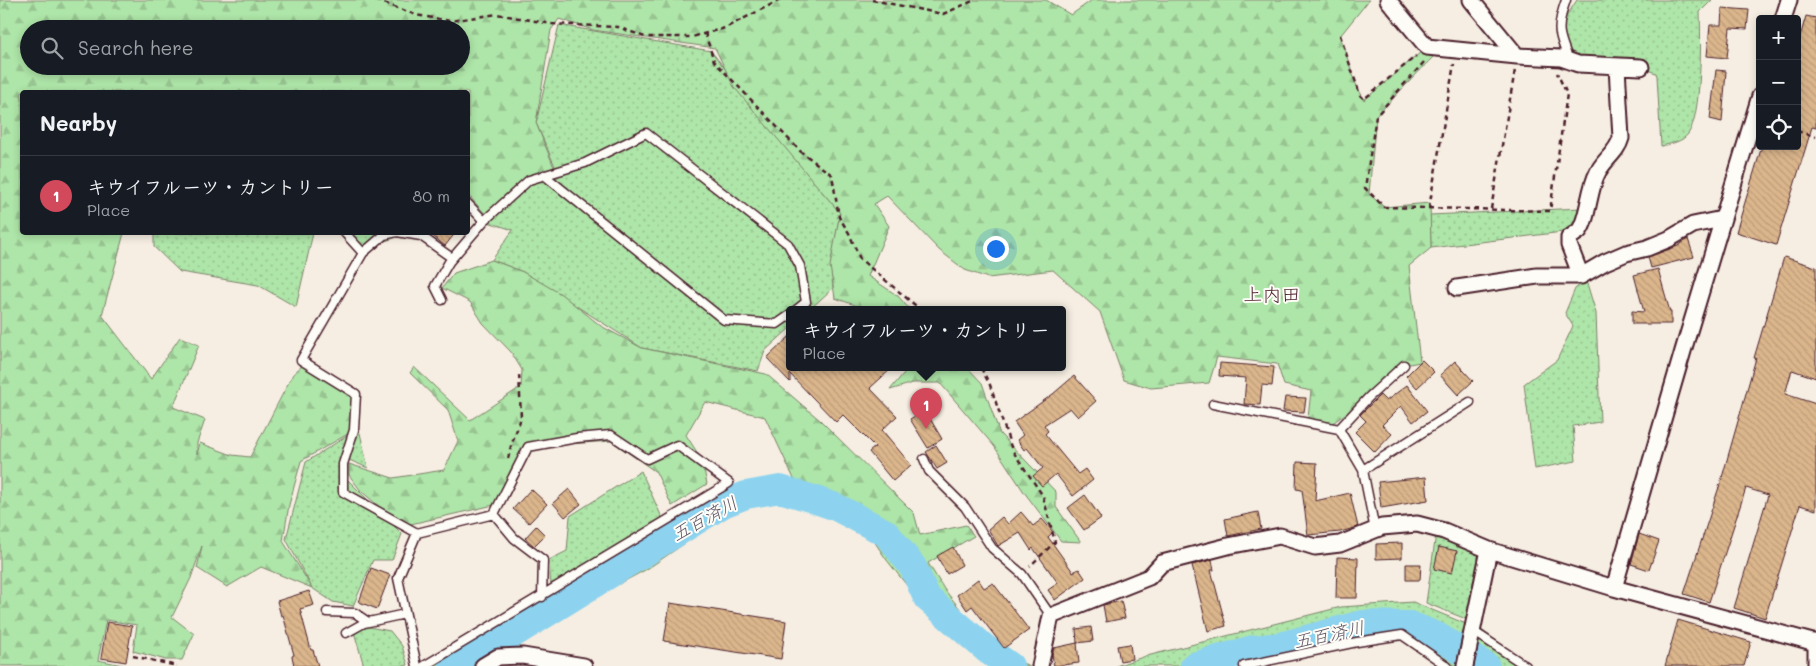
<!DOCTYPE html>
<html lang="en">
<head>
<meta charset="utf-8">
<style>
  body { margin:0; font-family:Mali,"Klee One",sans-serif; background:#20242c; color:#f1f3f6 }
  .controls { position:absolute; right:15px; top:15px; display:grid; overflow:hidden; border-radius:5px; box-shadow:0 2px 8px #0003 }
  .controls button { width:45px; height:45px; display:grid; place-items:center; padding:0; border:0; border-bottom:1px solid #363941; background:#171b24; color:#f1f3f6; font:25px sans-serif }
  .you { position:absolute; left:995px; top:248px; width:18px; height:18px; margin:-12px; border:4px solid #fff; border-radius:50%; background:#1a73e8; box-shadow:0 0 0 8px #1a73e833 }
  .badge { display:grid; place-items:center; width:32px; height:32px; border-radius:50%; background:#d1495b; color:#fff; font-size:16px; font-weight:700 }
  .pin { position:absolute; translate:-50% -41px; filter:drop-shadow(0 1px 2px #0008) }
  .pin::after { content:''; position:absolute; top:26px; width:18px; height:15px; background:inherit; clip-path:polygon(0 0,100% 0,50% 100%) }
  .popup { position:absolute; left:786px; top:306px; width:280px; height:65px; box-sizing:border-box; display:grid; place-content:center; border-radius:5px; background:#171b24; filter:drop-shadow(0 1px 4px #0005); font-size:16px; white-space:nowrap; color:#9ea1a6 }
  .popup b { font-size:19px; color:#f1f3f6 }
  .popup::after { content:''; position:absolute; left:50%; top:100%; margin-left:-10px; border:10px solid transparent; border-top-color:#171b24 }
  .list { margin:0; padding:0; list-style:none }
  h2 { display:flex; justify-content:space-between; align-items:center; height:65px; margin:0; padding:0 20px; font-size:21px }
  h2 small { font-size:16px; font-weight:400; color:#9ea1a6 }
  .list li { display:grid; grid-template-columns:32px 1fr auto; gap:15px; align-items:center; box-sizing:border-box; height:80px; padding:0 20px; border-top:1px solid #363941 }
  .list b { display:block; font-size:19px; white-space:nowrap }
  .list p { margin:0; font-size:16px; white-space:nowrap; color:#9ea1a6 }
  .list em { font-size:16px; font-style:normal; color:#9ea1a6 }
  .icon { flex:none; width:28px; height:28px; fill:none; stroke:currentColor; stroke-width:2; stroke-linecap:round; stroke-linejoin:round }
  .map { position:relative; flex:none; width:1816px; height:666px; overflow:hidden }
  .search { position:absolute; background:#171b24; box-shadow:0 2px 8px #0003; left:20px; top:20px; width:450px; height:55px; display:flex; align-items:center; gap:12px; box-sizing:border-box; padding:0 18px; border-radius:28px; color:#9ea1a6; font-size:19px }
  .panel { position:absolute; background:#171b24; box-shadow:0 2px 8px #0003; left:20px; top:90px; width:450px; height:145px; border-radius:5px }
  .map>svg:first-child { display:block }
</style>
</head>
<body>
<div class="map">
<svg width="1816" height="666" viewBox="0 0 1816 666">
  <defs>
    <pattern id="grass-dots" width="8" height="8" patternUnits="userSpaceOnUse" patternTransform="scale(1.25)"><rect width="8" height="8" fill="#aee5a8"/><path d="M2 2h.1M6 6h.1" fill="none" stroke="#97c491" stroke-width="1.8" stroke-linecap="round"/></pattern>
    <pattern id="forest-firs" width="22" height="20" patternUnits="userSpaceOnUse" patternTransform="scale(1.25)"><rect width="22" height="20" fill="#aee5a8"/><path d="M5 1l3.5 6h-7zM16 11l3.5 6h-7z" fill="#97c491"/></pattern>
    <pattern id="building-back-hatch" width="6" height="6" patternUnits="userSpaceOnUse" patternTransform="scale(1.25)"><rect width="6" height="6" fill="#dbb68c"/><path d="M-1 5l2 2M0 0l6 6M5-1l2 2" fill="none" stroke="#bd9c79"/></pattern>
  </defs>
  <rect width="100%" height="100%" fill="#f6eee2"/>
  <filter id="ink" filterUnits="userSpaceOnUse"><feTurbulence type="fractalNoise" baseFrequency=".02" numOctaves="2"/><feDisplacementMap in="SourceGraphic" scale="10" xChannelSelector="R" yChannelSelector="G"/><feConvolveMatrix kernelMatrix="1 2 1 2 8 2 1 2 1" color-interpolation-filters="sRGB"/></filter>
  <g filter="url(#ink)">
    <path fill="url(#grass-dots)" stroke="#7c826a" d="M1577 0H1712L1700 12C1701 38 1702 115 1688 134 1682 142 1670 144 1661 146L1657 76 1656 73 1642 68 1594 61 1572 54 1562 37 1564 20Z
      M559 25 711 51 840 213 831 263 833 288 809 310H790V328L765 351 758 371 642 348 523 272 492 260 513 230 488 222 524 184 558 173 536 123Z
      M1582 208 1571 231 1431 248 1430 215Z
      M154 233H313L296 307 258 285 180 272 154 247Z
      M342 233H410L363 248Z
      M1586 280 1596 313 1600 422 1573 426 1576 461 1535 469 1524 384 1557 360 1573 326 1565 313 1575 289Z
      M353 432 360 433 368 468 347 459V479L402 534 392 560H373L353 606 333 602 312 588 286 539 306 462Z
      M641 471 664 522 633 540 726 490 795 481 830 500 875 514 913 567 924 596 996 653 1030 666H992L931 616 886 559 868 532 827 511 791 502 770 499 728 514 647 569 467 666H424L551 586 549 560 567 551 570 516Z
      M1436 534 1482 554 1466 619 1426 603Z
      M1413 602 1483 631 1532 666H1455L1413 637 1354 636 1231 666H1116L1143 657 1341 607Z
      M369 627 390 631 402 646 408 665 404 666H364L354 632Z"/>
    <path fill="url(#forest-firs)" stroke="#7c826a" fill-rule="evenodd" d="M0 0H1046L1071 15 1092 0H1369L1340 36 1356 84 1364 100 1427 47 1434 56 1376 116 1369 194 1384 207 1430 203 1431 248 1409 266 1420 362 1404 365 1369 397 1327 427 1308 418 1311 391 1284 385 1277 364 1217 357 1209 383 1151 388 1124 380 1100 312 1053 270 988 278 965 270 939 250 887 196 874 204 889 226 868 276 898 296 910 310H869L835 298 830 266 840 213 734 87 715 48 593 30 559 19 551 30 536 123 554 167 515 193 488 217 468 195V92H22V232L124 233 102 315 151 379 180 337 199 345 173 407 205 420 197 443V454L200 443 232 455 250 457 293 374 303 365 359 399 358 428 301 461 289 505 283 541 312 588 261 567 227 587 197 568 202 546 191 578 172 617 194 634 182 660H166L133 651 137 625 106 620 98 660 127 666H0ZM29 29H461V66H29Z
      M492 260 523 272 561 294 601 326 642 348 766 374 821 421 914 513 920 535 966 525 974 536 928 563 944 589 995 652 932 599 875 514 830 500 795 481 765 417 705 402 686 435 702 460 707 484 672 506 656 472 611 441 528 447 494 505 402 526 361 491 349 475V464L393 478 444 470 458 441 448 410 410 373 414 367 470 420 521 387 522 370 511 352 483 323 470 302 442 288 454 273Z
      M908 368H968L982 383 1000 434 1056 492V507L1081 542 1061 541 1024 492 994 446 940 383H913L890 390Z"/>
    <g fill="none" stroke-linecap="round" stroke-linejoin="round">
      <path stroke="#8dd3ef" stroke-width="28" d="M453 666 500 642 723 504 746 495 780 489 810 498 836 507 886 533 913 567 927 598 986 649 1010 666
        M1194 666 1253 649 1280 646 1362 624 1410 625 1437 636 1486 666"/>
    </g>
    <path fill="url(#building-back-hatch)" stroke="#4a1f2b" d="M1722 8 1749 10 1747 29 1730 28 1727 58 1707 56 1710 25H1721Z
      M1806 16 1816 18V128L1812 127 1776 245 1736 232 1762 146H1797V47Z
      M1716 70 1726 71 1722 122 1710 119Z
      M428 232H456L445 246Z
      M1688 239 1694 257 1651 268 1648 257 1678 246Z
      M1784 257 1816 267V378L1792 370 1785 394 1816 404V510L1800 505 1765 618 1734 608 1768 495 1746 488 1709 602 1684 594 1721 481 1756 358H1754Z
      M1658 269 1670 312H1671V324H1632V311L1644 312 1634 275Z
      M790 336V368H892L870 388 897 416 882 430 911 465 893 481 869 452 875 447 843 415 836 422 790 374V382L767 358Z
      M1422 360 1434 372 1417 388 1406 376Z
      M1455 361 1473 381 1458 395 1440 375Z
      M1220 363 1274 367 1272 386 1262 385 1260 405 1244 404 1246 378 1219 376Z
      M1074 376 1096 401 1078 417 1070 408 1044 425 1048 431 1045 434 1078 474 1085 469 1093 480 1073 496 1056 474 1042 486 1033 476 1043 468 1027 448 1024 450 1017 440 1023 435 1014 422 1053 394Z
      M1407 385 1427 411 1413 422 1401 406 1382 425 1392 434 1375 452 1355 432 1366 421 1360 415 1380 395 1386 401Z
      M1285 397 1306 398 1304 412 1283 411Z
      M925 410 942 439 928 448 910 419Z
      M936 445 947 463 937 469 926 452Z
      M1297 462 1317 463 1315 501 1350 493 1358 527 1340 532 1308 535 1302 490 1296 489Z
      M1426 477 1428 500 1381 508 1378 482Z
      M531 489 547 504 529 523 513 509Z
      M569 489 581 504 565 517 553 503Z
      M1085 495 1101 518 1084 530 1068 508Z
      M1021 512 1033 526 1042 519 1053 532 1048 537 1073 572 1079 569 1085 578 1055 600 1048 590 1058 583 1033 548 1031 550 1020 533 998 546 988 529 1002 517 1008 524Z
      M1258 512 1261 529 1228 536 1225 519Z
      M536 526 545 535 534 546 525 538Z
      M1639 534 1659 541 1649 570 1631 564Z
      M1402 543V558L1376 559V544Z
      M953 547 962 565 947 574 937 556Z
      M1439 547 1457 551 1452 573 1434 569Z
      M1337 557 1358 558 1357 598H1336Z
      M1212 560 1214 570H1211L1226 626 1208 631 1192 565Z
      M1406 564H1421L1420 580H1406Z
      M371 568 390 575 377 609 359 602Z
      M978 579 984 588 993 583 1029 630 1004 648 972 606 967 610 957 595Z
      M309 591 314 605 300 609 311 650H313L318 666H294L292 656 294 655 283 615 281 616 277 601Z
      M1121 601 1125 618 1106 622 1103 605Z
      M670 603 786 621 781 659 664 641Z
      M1678 620 1751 642 1744 666H1665Z
      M107 622 132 626 126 662 101 658Z
      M1091 627 1093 641 1077 643 1076 629Z
      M1077 643 1079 663 1054 666 1052 654 1054 648Z
      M1130 644 1132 659 1120 661 1117 646Z"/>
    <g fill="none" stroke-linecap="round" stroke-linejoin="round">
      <defs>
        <path id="service" d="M1566 0C1556 28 1558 34 1569 60
          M544 175 724 320 777 324 790 315
          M468 204 484 221 529 180 585 163 646 133 788 244 800 266 806 302 796 310
          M344 232 363 253 301 360 356 394 354 430 343 464V492L417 533
          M397 232 421 236 452 258
          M363 253 384 235 397 232
          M442 300 435 286 449 262 484 221
          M1213 404 1339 429 1363 470
          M1339 429 1369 397 1404 365
          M924 459 929 471 965 507 992 548 1022 574 1051 616
          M1375 530 1363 470 1470 402
          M327 612 355 613 368 622
          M1473 631 1526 666
          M346 633 364 623 405 614
          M417 666 398 578 417 533 494 514 514 538 543 560 542 597
          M424 666 729 483 677 445 647 459 611 435 577 438 528 447 494 514
          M1244 666 1357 642 1402 635 1447 666"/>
        <path id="minor" d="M1388 0 1427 47 1517 56 1561 58 1578 64 1641 67
          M1471 0 1517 56
          M1783 19 1789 0
          M1581 276 1569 245V238C1572 236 1576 233 1579 231 1588 220 1589 189 1597 174 1603 160 1617 153 1621 138L1617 67
          M1457 288 1537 276H1581L1605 262 1626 253 1647 248 1669 239 1693 225 1722 219
          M1614 588 1683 351 1760 96
          M483 666 498 657 523 656 584 666
          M1040 666 1051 616 1149 577 1162 563 1228 546 1280 536 1315 547 1340 544 1382 527 1417 524 1444 531 1489 550 1614 588 1816 643
          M1465 666 1489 550
          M1816 666V642"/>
      </defs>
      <use href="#service" stroke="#4a1f2b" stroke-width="11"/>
      <use href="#minor" stroke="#4a1f2b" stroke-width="19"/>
      <path stroke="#4a1f2b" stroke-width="2.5" stroke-dasharray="5 4" stroke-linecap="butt" d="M376 0 416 15 450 21 497 14 552 24 618 27 645 37H692L725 28 780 0
        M872 0 943 14 975 0
        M705 33 714 61 800 151 832 175 839 217 849 233 860 259 921 310
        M1340 35 1360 95 1364 99 1416 56
        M1424 62 1376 116 1365 188 1384 207 1550 211 1567 94 1557 73
        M1797 131 1816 137
        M1429 208 1454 64
        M1491 209 1515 70
        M981 368 990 385 1012 450 1043 496 1055 542 1030 566
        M508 459 511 446 521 418 519 373
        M133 656 177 666"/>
      <use href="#service" stroke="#fdfcf7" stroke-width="8"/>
      <use href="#minor" stroke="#fdfcf7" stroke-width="15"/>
    </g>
  </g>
  <g text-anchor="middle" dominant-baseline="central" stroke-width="4" stroke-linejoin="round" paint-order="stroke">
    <g font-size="18" font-style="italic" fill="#5e5566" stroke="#fdfcf7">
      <text transform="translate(704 518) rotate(-29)">五百済川</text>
      <text transform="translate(1329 634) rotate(-12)">五百済川</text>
    </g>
    <g font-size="19" fill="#4a1f2b" stroke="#fdfcf7">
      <text x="1272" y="293">上内田</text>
    </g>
  </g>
</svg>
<div class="controls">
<button>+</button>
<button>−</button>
<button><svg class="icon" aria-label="locate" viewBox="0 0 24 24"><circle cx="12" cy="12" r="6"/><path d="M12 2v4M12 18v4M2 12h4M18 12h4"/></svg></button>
</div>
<div class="you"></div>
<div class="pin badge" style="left:926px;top:429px">1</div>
<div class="popup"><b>キウイフルーツ・カントリー</b>Place</div>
<div class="search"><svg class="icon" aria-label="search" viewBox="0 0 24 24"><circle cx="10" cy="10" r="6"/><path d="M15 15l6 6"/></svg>Search here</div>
<section class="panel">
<h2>Nearby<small></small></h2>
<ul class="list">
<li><span class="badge">1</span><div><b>キウイフルーツ・カントリー</b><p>Place</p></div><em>80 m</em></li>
</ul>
</section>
</div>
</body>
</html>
